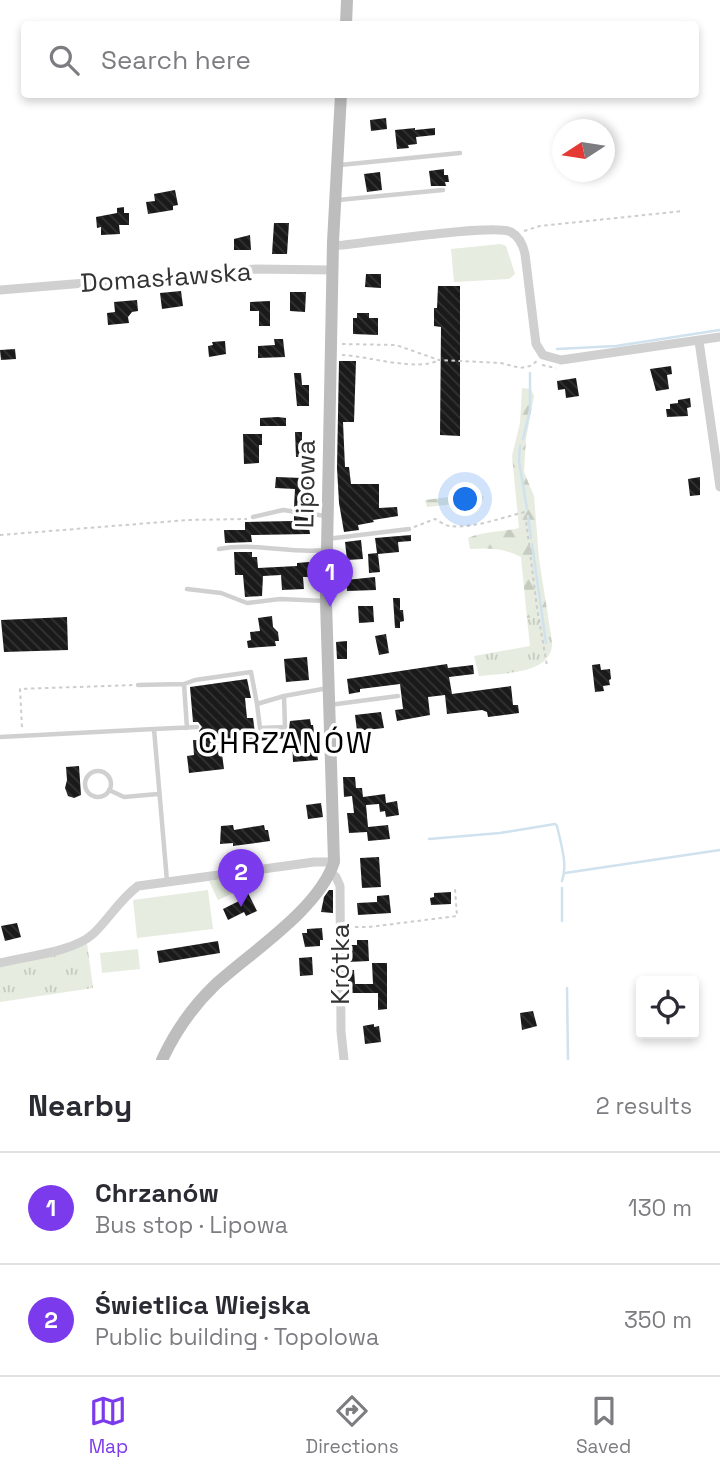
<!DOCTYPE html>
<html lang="en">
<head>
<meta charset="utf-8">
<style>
  body { margin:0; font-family:"Space Grotesk",sans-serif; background:#f7f7f7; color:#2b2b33 }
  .controls { position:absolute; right:21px; bottom:21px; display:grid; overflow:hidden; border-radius:7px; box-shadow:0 4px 10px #0003 }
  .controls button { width:63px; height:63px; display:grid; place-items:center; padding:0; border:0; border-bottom:2px solid #e1e1e2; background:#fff; color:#2b2b33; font:35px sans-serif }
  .compass { position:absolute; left:552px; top:119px; width:63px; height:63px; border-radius:50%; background:#fff; box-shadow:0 4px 10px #0003; rotate:258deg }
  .you { position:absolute; left:466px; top:500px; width:24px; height:24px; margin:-18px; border:5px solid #fff; border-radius:50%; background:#1a73e8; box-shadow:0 0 0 10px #1a73e833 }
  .badge { display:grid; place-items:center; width:46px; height:46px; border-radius:50%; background:#7c3aed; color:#fff; font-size:23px; font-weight:700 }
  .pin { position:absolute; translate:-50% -58px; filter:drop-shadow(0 2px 4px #0008) }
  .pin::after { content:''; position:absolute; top:37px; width:24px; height:21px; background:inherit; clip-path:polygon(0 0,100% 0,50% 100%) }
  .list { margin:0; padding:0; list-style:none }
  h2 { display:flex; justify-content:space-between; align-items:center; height:91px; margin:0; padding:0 28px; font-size:30px }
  h2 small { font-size:23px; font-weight:400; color:#7c7c81 }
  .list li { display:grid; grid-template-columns:46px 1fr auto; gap:21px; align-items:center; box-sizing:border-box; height:112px; padding:0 28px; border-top:2px solid #e1e1e2 }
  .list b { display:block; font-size:26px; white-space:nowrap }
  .list p { margin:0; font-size:23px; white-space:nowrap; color:#7c7c81 }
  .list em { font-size:23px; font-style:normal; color:#7c7c81 }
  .icon { flex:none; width:38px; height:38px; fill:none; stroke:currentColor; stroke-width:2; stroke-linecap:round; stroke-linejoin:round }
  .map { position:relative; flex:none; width:720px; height:1060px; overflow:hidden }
  .search { position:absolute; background:#fff; box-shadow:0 4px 10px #0003; left:21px; right:21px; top:21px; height:77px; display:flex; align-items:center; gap:18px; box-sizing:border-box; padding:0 24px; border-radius:7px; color:#7c7c81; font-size:26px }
  .sheet { height:315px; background:#fff }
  nav { display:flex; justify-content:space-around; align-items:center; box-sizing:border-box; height:98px; border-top:2px solid #e1e1e2; background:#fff; font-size:19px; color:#7c7c81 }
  nav a { display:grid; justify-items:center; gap:4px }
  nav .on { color:#7c3aed }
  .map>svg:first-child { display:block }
</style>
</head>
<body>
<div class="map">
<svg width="720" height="1060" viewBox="0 0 720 1060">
  <defs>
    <pattern id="grass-tufts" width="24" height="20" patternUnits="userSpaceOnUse" patternTransform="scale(1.75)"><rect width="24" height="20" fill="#e6ecdf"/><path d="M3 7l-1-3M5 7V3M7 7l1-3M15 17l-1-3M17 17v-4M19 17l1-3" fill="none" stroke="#c6cbc0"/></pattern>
    <pattern id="forest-firs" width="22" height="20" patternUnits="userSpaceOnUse" patternTransform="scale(1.75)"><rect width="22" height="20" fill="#e6ecdf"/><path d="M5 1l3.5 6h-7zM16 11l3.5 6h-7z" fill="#c6cbc0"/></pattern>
    <pattern id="building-back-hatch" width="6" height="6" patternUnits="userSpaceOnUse" patternTransform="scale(1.75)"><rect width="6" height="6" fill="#1a1a1a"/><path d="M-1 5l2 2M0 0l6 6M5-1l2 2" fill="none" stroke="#333"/></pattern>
  </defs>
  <rect width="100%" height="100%" fill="#fff"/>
  <path fill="url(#grass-tufts)" d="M548 616C549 626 552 635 552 645 550 675 500 673 479 676L474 656 530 646 527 618Z
    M87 943 93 988 0 1002V967Z"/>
  <path fill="url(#forest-firs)" d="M522 388 531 389 534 396 526 439 524 472 534 496 539 559 548 616 527 618 521 557C504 548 489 548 470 549L468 538C484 531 502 532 519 528L512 456 520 423Z
    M466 495 484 496 482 501 427 507 425 500Z"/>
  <path fill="#e6ecdf" d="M500 244 506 246 515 274 509 279 454 282 451 249Z
    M244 876 248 886 218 900 209 881Z
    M208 890 213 929 137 938 133 900Z
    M138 949 140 969 102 973 100 953Z"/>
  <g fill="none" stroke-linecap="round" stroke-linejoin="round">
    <path stroke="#cfe2ee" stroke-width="2.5" d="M557 349 616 346 720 330
      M523 439 530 410V373
      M520 446 519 461 527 509
      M528 516 531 538
      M532 544 546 643
      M429 839 500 833 555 824 557 826C561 844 568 865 562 881
      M565 873 720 850
      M562 888V921
      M567 988 568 1060"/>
  </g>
  <path fill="url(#building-back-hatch)" d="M386 118 387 129 371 131 370 120Z
    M415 128V130L435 128V135L416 137 417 144 408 145 409 148 397 149 395 130Z
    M444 169V175H448L449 182H445L446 186H431L429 171Z
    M380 172 382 190 367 192 364 174Z
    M175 190 178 205 173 206V210L148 214 146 202 155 201 154 194Z
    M124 207V213H129V225H119L120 234 101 235V227L97 228 96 217 117 213V208Z
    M274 223H289L287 254H272Z
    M250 235 251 250H234V239Z
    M366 274H381V288L365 287Z
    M438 286H460V436L440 435 441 327 434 326V308H437Z
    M181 291 183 306 162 309 160 293Z
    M290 292H306L305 312 290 311Z
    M137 300 138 311 132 312 128 317 129 323 108 325 107 313 115 312 114 302Z
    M270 301V326H259V311H250V302Z
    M357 313H369V318H378V335L353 334V318H357Z
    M274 339H283L285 357 258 358V346L275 345Z
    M225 341 226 354 209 357 208 346 213 345 212 342Z
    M15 349 16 359 1 360 0 350Z
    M339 361H356L354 422H343L345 467H349L351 484H379V508L397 507 398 516 373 520 374 522 358 525 359 530 344 532 339 503 337 468Z
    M671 366 672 374 667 375 669 389 656 391 650 369Z
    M294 373H301L302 385H309V406H297Z
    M576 378 579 396 566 398 565 389 558 390 557 381Z
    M690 398 691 407 687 408 688 416 667 417 666 409H670V404L678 403V400Z
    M278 417 286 418V426H260V418Z
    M295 432H302V443H314L315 456 296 457Z
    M243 434H262V445H259V463L244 464Z
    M303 473H312V477H315V489H310L309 509 294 507 295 489 275 488 276 477 302 478Z
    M700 477V495L690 496 688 479Z
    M294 516 308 518 310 534 251 535 252 542 225 543 224 530H245V522L294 521Z
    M411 535V541L398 542 399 552 378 554 380 572 369 573 368 554 377 553 375 538Z
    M361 540 363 559 347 560 345 542Z
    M234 552H252V557H257L258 568 297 566V563L309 562 310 577H303L304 589 282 590 281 575 263 576 262 596 245 597 243 575H235Z
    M375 577 376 590 347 591 346 580Z
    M393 598H400V610H403L404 621 400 622V628H395Z
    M358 606H373L374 622 359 623Z
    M272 616 273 627 278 632 279 641H275L276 646 248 648 247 641 251 640 250 632 260 631 258 618Z
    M67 617 68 650 4 652 1 620Z
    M386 634 389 653 379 655 375 636Z
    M347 641V659H337L336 642Z
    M307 657 309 680 286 682 284 659Z
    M447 664 448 668 473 665 474 674 449 677 452 694 511 686 513 705H518L519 713 488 717 487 712 482 710 447 714 445 695 428 697 430 715 397 721 395 710 403 709 400 684 360 689V692L349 694 347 679Z
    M600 664 601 670 610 669 611 679 609 680 610 685 603 686 604 691 595 692 592 665Z
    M247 679 251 698H245L247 718H253L255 733 286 732 289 729 290 721 310 719 311 725H313L318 760 293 762 292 740 288 741 287 738 245 742 221 746 224 769 189 773 187 756 194 755 193 740H200L199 731 202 727 198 722H193L190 687Z
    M381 712 384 728 357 731 355 715Z
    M79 766 81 795 74 798 68 796 65 788 67 780 66 767Z
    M343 777H355L356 788H362L363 797 385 794 386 803 397 801 399 815 386 817 385 811 380 812 379 804 366 805 368 827 388 825 390 839 368 841 367 832 349 833 347 813H354L352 796 344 797Z
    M321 803 323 817 308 819 306 805Z
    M233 825 234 830 264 825 265 830H268L270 841 233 846V843L220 844 221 826Z
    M379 857 381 887 362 888 360 858Z
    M329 890H333V913L321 912 324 897Z
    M247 891 257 911 246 916 244 912 228 920 223 909 239 901 236 896Z
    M451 892V904L431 905 430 898 434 897V893Z
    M389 895 391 913 358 915 357 903 377 902V896Z
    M17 923 21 937 5 941 1 926Z
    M322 928 323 940H320V946L305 947 302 933H307V929Z
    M357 940H368L369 961 348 962 347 945H357Z
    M218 941 220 953 159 963 157 951Z
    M312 957 313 975 300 976 299 958Z
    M372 963H387V1009L378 1010V993H348V970H354L355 984H373Z
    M533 1011 537 1026 522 1030 520 1013Z
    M374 1024V1027L379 1026 381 1042 365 1044 363 1026Z"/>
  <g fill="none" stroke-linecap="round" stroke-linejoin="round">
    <path stroke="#cdcdcd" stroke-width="2" stroke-dasharray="3.5 3.5" stroke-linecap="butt" d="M524 231 540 226 683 211
      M342 344 396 345 439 360 501 363 520 368 530 366 537 361
      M342 355C368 356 417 372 439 360
      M542 365 556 368
      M414 527 435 519C439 521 445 526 450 526 472 529 504 517 525 512L537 608 547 666
      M0 535 188 520 247 519
      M22 727 20 689 133 685
      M348 927H369L457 916 455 889"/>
    <path stroke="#d0d0d0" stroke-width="4.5" d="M340 165 460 153
      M338 200 443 190
      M253 517 283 510 326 516
      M327 539 409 529
      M219 549C255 542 289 554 325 550
      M187 589 221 593 247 603 280 599 325 601
      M184 684 195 680 251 672 257 704
      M138 685 184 684 187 728
      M284 696 285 727 260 728 257 704 284 696 328 688
      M329 705 398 696
      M154 729 197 727
      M0 737 154 729 167 881
      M85 784a13 13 0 1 1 26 0a13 13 0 1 1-26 0Z
      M109 790 124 797 158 794"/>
    <path stroke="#d0d0d0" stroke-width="9" d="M333 246C361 244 495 223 511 232 520 237 523 245 525 254L536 344 543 355 561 360 720 337
      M0 290 256 269 332 270
      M699 341 720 487
      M330 872 336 877 340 886 341 1031 344 1060
      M0 963C27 956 73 952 93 934 109 919 120 899 138 886L314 862H334"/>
    <path stroke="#bdbdbd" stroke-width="12" d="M346 24 347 0
      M162 1060C175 1032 192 1007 215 985 251 952 319 909 334 862L326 601 333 242 341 94"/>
  </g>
  <g text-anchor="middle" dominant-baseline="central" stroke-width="7" stroke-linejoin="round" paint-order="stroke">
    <g font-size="26" fill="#333" stroke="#fff">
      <text transform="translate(166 277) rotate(-4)">Domasławska</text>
      <text transform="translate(305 484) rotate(-89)">Lipowa</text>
      <text transform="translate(340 964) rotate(-90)">Krótka</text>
    </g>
    <g font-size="30" letter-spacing="2" fill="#000" stroke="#fff">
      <text x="286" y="742">CHRZANÓW</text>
    </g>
  </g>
</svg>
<div class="controls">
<button><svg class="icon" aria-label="locate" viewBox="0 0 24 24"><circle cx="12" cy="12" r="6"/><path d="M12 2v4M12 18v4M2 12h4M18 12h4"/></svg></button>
</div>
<svg class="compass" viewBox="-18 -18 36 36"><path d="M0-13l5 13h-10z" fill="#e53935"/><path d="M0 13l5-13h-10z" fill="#7c7c81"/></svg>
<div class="you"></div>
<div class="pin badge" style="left:330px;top:607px">1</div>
<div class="pin badge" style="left:241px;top:907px">2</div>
<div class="search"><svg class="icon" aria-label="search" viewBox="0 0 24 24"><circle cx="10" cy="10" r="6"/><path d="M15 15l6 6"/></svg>Search here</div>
</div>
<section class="sheet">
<h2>Nearby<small>2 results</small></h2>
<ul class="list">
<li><span class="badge">1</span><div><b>Chrzanów</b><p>Bus stop · Lipowa</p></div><em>130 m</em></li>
<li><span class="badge">2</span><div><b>Świetlica Wiejska</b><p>Public building · Topolowa</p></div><em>350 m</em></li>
</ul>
</section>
<nav>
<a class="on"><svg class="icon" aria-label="map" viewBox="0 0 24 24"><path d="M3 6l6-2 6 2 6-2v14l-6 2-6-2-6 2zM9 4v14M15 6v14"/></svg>Map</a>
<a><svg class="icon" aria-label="directions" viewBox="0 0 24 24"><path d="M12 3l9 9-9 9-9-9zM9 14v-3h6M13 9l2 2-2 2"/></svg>Directions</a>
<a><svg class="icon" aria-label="saved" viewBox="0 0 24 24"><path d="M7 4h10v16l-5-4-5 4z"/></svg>Saved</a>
</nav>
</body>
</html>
